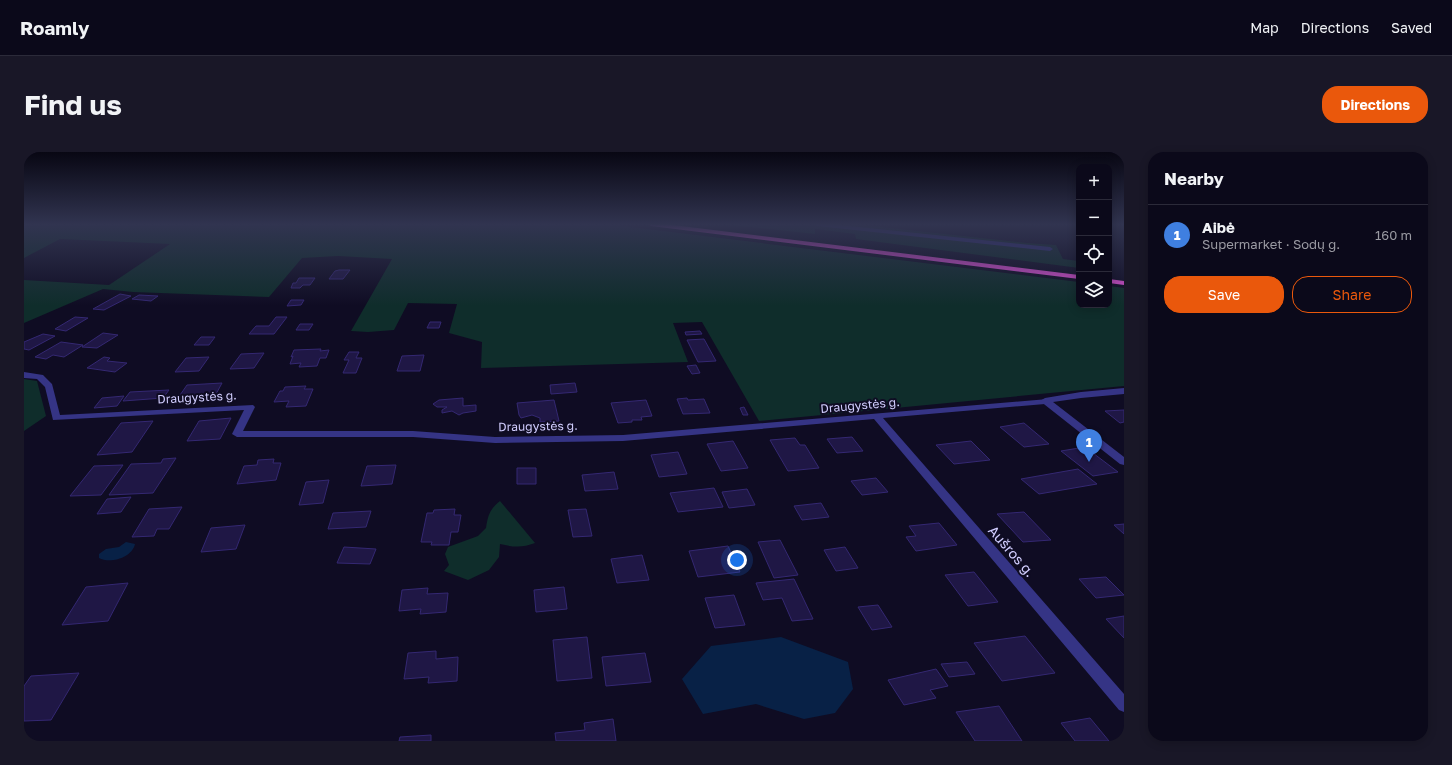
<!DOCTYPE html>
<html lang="en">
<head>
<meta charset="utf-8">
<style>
  body { margin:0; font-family:"Golos Text",sans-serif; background:#191727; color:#f1f3f6 }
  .controls { position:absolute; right:12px; top:12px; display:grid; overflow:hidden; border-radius:8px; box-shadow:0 2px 10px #0003 }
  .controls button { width:36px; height:36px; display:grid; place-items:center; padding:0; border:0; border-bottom:1px solid #2b2a39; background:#0b091a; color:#f1f3f6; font:20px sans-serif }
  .you { position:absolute; left:713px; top:408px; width:14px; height:14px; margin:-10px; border:3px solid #fff; border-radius:50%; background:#1a73e8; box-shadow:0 0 0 6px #1a73e833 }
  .badge { display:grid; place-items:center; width:26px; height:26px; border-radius:50%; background:#ea580c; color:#fff; font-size:13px; font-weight:700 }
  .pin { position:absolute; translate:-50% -33px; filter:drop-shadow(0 1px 2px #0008) }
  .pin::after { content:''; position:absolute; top:21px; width:14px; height:12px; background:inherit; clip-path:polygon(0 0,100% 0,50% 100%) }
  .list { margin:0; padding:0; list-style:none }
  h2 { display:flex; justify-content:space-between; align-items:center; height:52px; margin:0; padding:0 16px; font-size:17px }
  h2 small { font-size:13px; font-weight:400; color:#9a9aa2 }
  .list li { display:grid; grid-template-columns:26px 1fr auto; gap:12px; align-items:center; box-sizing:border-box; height:60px; padding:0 16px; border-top:1px solid #2b2a39 }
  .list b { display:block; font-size:15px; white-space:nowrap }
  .list p { margin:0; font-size:13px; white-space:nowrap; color:#9a9aa2 }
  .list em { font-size:13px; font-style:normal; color:#9a9aa2 }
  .actions { display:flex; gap:8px; padding:12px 16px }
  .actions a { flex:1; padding:9px 0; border:1px solid #ea580c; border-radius:16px; text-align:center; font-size:14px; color:#ea580c }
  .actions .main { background:#ea580c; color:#fff }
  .icon { flex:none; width:22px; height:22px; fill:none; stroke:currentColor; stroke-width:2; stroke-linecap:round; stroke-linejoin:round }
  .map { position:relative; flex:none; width:1100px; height:589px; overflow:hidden; border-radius:16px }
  header { display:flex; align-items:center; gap:24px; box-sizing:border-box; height:56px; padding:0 20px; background:#0b091a; border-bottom:1px solid #2b2a39 }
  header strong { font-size:19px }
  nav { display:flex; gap:22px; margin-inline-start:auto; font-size:14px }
  .intro { display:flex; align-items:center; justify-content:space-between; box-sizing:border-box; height:96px; padding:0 24px }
  h1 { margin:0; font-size:28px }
  .button { padding:10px 18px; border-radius:16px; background:#ea580c; color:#fff; font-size:14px; font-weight:700 }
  main { display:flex; gap:24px; padding:0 24px }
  aside { flex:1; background:#0b091a; border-radius:16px; box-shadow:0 2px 10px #0003 }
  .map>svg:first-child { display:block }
</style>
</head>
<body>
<header>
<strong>Roamly</strong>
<nav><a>Map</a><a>Directions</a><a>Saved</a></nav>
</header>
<div class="intro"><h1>Find us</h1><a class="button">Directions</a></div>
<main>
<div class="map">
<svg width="1100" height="589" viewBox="0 0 1100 589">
  <rect width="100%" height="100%" fill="#0f0c23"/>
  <path fill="#0f2d2b" d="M0 72H582L1055 130V153H1085V134L1100 136V234L735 269 678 170 649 171 664 210 457 216 458 190 425 181 433 152 384 151 370 178 344 180 327 179 368 107 314 104 278 106 245 145 109 140 79 137 0 171V128L85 133 146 92 36 87 0 106Z
    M698 72H830L1003 91 1032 93 1039 107 1055 109V116L832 87 831 82 791 77V82Z
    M0 227 13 229 22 264 0 279Z
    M476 349 511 391C498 396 489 395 476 392L475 405 465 418 444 428 420 419 425 413 421 402 424 395 454 384 462 376C464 363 466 357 476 349Z"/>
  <path fill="#082146" d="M102 390 111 392C108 406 86 412 75 406V402L82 397 95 395Z
    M757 485 824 510 829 537 811 561 780 567 732 552 679 562 658 527 687 494Z"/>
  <path fill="#1f1745" stroke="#342872" d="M315 118H326L319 127H305L311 119Z
    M275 126H291L286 133H279L276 136H267L269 131H272Z
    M96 142 107 144 80 158 69 157Z
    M115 143 134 144 127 149 108 147Z
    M267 148H280L277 153 263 154Z
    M51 165 64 166 42 179 31 177Z
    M252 165H263L250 182H225L232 174H245Z
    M406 170H417L415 176H403Z
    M276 172H289L285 178H272Z
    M676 179 678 182 662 183 661 180Z
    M79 181 94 183 73 196 58 195Z
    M19 182 31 184 5 198 0 197V190Z
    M177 185H191L185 193H170Z
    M680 187 692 209 674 210 663 188Z
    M37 190 59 193 40 205 29 203 22 207 11 205Z
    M297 197 296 199 305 198 302 206H296L293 214 275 215 277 211 266 212 269 204 267 205 270 198Z
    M325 200H335L332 206H338L332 221H319L325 208H320Z
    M240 201 230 216 206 217 217 202Z
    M400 203 396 219H373L378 204Z
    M80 205 86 206 83 209 103 211 91 220 63 216Z
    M185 205 175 219 151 220 162 206Z
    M672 213 676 221 668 222 663 214Z
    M198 231 191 244 154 246 163 233Z
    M551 231 553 240 527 242 526 233Z
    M282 234 280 237H289L282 254 262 255 265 249 250 250 256 239H259L261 235Z
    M145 238 139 246 99 249 106 240Z
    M100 244 93 254 70 256 78 246Z
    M439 246V254L452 253V259L439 261 435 263 428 259 418 261V258L423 255H413L409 252 415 248Z
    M663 246 664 248 680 247 686 261 659 262 653 247Z
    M530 248 535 269 516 270V266L508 263 497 266 495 263 493 251Z
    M622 248 628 264 617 265 618 268H608V270L594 271 587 251Z
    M720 255 724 263H719L716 256Z
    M1100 258V270L1096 271 1081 259Z
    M207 266 196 287 163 289 175 269Z
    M129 269 108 300 73 303 97 271Z
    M1000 271 1025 292 1000 295 976 275Z
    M828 285 839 299 813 301 803 287Z
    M771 286 776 293H781L795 316 764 319 746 288Z
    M709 289 724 316 697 319 683 292Z
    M947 289 966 308 930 312 912 293Z
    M1061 295 1094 320 1069 324 1037 299Z
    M654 300 663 322 635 325 627 303Z
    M152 306 129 341 85 343 107 312 137 311 139 307Z
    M250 307 249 311H257L252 328 213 332 220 314 233 313 234 308Z
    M99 313 77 343 46 344 70 314Z
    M372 313 368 332 337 334 343 314Z
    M493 316H512V332H493Z
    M1054 317 1073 332 1015 342 997 327Z
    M590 320 594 337 561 339 558 323Z
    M852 326 864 340 838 343 827 329Z
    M305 328 299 351 275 353 282 330Z
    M690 336 699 355 654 360 646 341Z
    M723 337 731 353 705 356 698 340Z
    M107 345 97 360 73 362 83 347Z
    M797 351 805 365 778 368 770 354Z
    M158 355 145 377H133L130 384 108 385 125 357Z
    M431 357 430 363H437L434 380H427L425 393H407L408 390H397L403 361H409L410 358Z
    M562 357 568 384 549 385 544 358Z
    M347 359 342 375 304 377 309 361Z
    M1000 360 1027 388 999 390 973 362Z
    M915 371 933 393 892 399 882 385 892 384 885 374Z
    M1100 372V382L1090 373Z
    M221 373 212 397 177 400 187 376Z
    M756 388 774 423 750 426 734 390Z
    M704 394 716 420 674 425 665 399Z
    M320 395 352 397 346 412 313 411Z
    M821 395 834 416 812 419 800 398Z
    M618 403 625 428 593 431 587 407Z
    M950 420 974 450 944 454 921 423Z
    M1082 425 1100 443 1072 446 1055 427Z
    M770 427 789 467 768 469 758 446 739 448 732 431Z
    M104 431 84 469 38 473 62 435Z
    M540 435 543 457 512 460 510 438Z
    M404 436 403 442 424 441 422 460 396 462 397 457 375 459 378 438Z
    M710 443 721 473 691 476 681 446Z
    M854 453 868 475 848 478 834 455Z
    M1100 464V486L1082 467Z
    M1001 484 1031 521 978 529 950 491Z
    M563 485 568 526 533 529 529 488Z
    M412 499V507L434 505 433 529 404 531 405 525 380 527 384 501Z
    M621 501 627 530 582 534 578 505Z
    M943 510 951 522 925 525 917 512Z
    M912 517 924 534 906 538 912 546 880 553 864 528Z
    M55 521 27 568 0 569V534L7 524Z
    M975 554 998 589H951L932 560Z
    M1066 566 1085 589H1051L1037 571Z
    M589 567 592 589H532L531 581 561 578 560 571Z
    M407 583V589H375L376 585Z"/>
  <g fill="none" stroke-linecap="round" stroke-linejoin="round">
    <path fill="#353485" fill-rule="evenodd" d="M790 72H807L1026 95 1029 97 1026 99 793 74Z
      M0 220 19 223 28 232 36 263 229 253 231 255 219 279H389L471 285 599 283 1024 247 1026 249 1024 251 1021 252 859 266 1100 542V560L1095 558 850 267 599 289 471 291 389 285H213L208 282 220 258 29 268 21 235 13 227 0 226Z"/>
    <path fill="#353485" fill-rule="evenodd" d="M1100 236V242L1057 246 1029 250 1100 305V313L1096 312 1016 249 1021 246 1057 240Z"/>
    <path fill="#dc4fd2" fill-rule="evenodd" d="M624 72H641L1055 123V127L627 74Z
      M1085 127 1100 129V133L1085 131Z"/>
  </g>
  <linearGradient id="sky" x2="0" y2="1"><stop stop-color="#080713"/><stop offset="0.47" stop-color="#313450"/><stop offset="1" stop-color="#313450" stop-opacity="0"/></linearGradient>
  <rect width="1100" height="154" fill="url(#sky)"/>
  <g text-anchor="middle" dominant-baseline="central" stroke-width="4" stroke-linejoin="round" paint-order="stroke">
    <g font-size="12" fill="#d2ceff" stroke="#0f0c23">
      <text transform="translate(173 245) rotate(-3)">Draugystės g.</text>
      <text transform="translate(836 253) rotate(-5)">Draugystės g.</text>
      <text transform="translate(514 274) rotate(-1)">Draugystės g.</text>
    </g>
    <g font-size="14" fill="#d2ceff" stroke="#0f0c23">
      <text transform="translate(988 399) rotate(49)">Aušros g.</text>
    </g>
  </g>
</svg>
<div class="controls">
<button>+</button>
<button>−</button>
<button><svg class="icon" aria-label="locate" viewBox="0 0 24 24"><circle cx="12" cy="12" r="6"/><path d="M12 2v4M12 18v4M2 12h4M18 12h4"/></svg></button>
<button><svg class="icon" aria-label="layers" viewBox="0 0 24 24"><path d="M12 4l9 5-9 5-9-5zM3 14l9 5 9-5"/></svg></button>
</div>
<div class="you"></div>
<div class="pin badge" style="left:1065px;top:310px;background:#3f7fe0">1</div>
</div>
<aside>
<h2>Nearby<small></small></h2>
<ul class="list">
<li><span class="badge" style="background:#3f7fe0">1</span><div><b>Aibė</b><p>Supermarket · Sodų g.</p></div><em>160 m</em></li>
</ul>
<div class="actions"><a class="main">Save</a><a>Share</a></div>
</aside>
</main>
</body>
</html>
